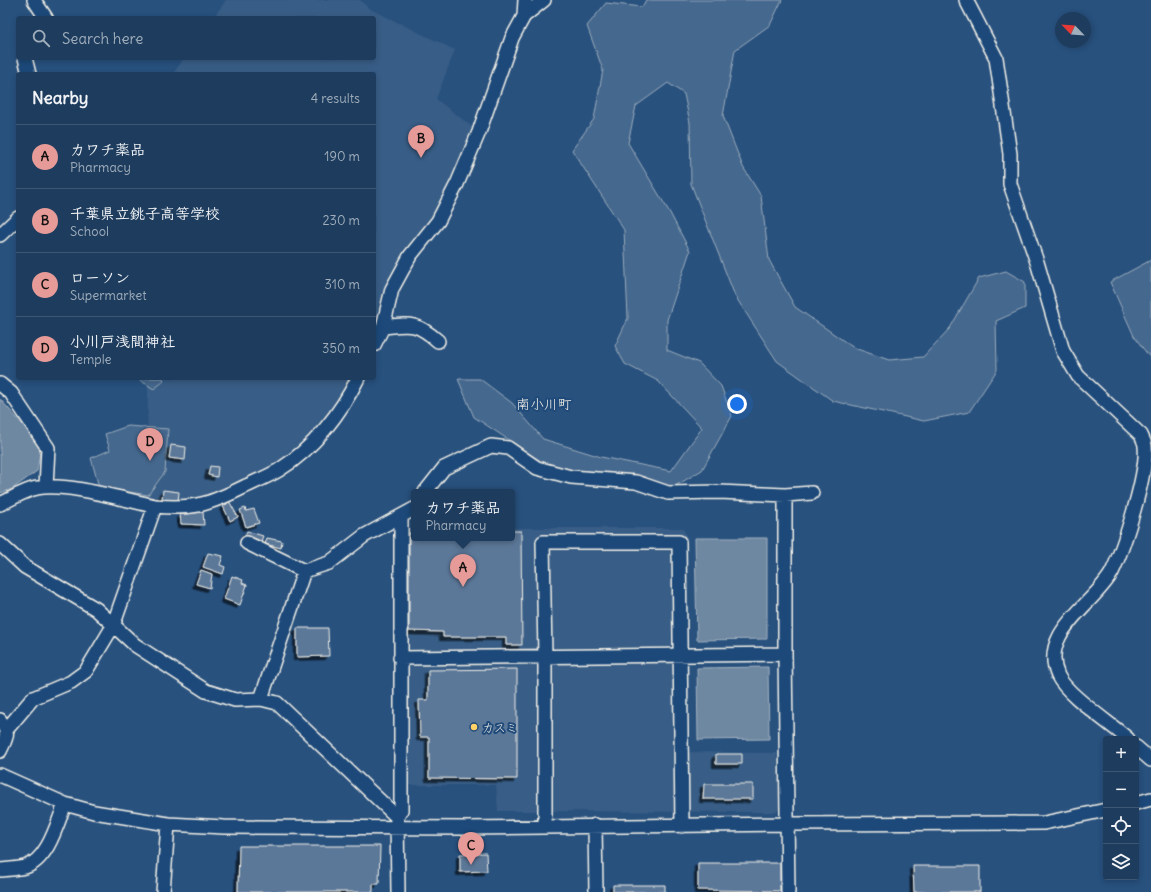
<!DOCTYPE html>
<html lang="en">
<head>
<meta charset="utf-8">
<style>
  body { margin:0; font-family:Delius,"Klee One",sans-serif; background:#2b4867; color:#f1f3f6 }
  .controls { position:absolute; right:12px; bottom:12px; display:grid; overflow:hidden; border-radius:4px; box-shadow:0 2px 6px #0003 }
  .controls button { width:36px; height:36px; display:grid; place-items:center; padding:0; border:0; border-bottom:1px solid #3c5673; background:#1e3d5e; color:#f1f3f6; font:20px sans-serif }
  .compass { position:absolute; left:1055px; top:12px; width:36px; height:36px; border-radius:50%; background:#1e3d5e; box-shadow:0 2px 6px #0003; rotate:295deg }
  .you { position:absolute; left:737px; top:404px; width:14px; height:14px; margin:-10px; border:3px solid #fff; border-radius:50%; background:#1a73e8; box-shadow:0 0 0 6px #1a73e833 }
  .badge { display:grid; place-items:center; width:26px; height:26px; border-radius:50%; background:#e69b98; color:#111; font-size:13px; font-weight:700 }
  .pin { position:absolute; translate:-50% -33px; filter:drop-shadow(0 1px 2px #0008) }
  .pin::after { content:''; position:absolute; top:21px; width:14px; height:12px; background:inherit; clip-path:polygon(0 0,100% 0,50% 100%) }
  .popup { position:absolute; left:411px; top:489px; width:104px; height:52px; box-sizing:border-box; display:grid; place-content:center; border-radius:4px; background:#1e3d5e; filter:drop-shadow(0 1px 3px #0005); font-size:13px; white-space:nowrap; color:#a1aebc }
  .popup b { font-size:15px; color:#f1f3f6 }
  .popup::after { content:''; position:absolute; left:50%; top:100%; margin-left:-8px; border:8px solid transparent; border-top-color:#1e3d5e }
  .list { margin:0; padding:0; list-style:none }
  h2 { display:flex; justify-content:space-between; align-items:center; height:52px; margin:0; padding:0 16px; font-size:17px }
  h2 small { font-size:13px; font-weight:400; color:#a1aebc }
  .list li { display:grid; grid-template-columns:26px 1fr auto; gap:12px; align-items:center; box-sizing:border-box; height:64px; padding:0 16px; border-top:1px solid #3c5673 }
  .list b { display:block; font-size:15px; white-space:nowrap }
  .list p { margin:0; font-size:13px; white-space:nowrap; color:#a1aebc }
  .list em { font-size:13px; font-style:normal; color:#a1aebc }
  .icon { flex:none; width:22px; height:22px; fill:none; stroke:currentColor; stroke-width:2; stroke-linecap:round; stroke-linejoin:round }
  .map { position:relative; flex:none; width:1151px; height:892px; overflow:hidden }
  .search { position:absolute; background:#1e3d5e; box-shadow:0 2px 6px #0003; left:16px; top:16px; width:360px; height:44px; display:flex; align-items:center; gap:10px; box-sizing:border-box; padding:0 14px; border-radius:4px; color:#a1aebc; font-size:15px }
  .panel { position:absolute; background:#1e3d5e; box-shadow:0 2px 6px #0003; left:16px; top:72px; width:360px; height:308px; border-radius:4px }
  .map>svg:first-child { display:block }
</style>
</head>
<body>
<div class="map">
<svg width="1151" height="892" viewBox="0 0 1151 892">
  <defs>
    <filter id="shadow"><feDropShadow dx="-3.5" dy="3.5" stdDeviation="0" flood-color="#0009"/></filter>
  </defs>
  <rect width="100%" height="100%" fill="#28517e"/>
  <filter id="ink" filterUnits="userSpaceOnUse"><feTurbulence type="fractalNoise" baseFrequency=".025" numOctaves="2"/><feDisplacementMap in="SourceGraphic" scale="8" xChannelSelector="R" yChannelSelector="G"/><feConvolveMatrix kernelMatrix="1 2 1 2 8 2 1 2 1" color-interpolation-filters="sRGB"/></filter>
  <g filter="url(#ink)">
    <path fill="#375d86" d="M226 0H360L368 8 455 50 436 99 479 132 457 184 410 256 374 345V74H173L184 58H374V18H213Z
      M143 378H358L300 454 216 501 134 502 147 466 148 388Z
      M406 528H414V538H512V528H683L687 537V752L777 753 780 810 772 812 498 811 496 785H408Z"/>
    <path fill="#45688e" stroke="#9cacbb" d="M646 0H782L770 25 735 50 723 116 743 167 761 196 769 260 795 307 854 348 889 360 923 357 950 328 979 278 1006 271 1025 282V308L996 321 997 370 969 412 924 421 833 401 777 361 735 296 691 184 690 123 684 94 668 83 636 106 628 143 670 213 690 251 667 320V350L699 363 721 386 732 416 702 470 672 488 604 474 550 467 474 417 458 379H480L512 403 543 439 601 457 671 471 702 428 658 381 625 364 615 346 628 318 624 230 572 150 594 119 603 70 587 26 606 3 642 7Z
      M1151 260V359L1134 336 1110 282Z
      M136 378H163L164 381 154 389Z
      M128 426 168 429 165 472 148 495 99 487 91 458 110 450 105 434Z"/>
    <path fill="#6e88a2" stroke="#a4b2be" d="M0 399 41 445 37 471 12 489 0 493Z
      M695 538H767V639L697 640Z
      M768 667 769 739 698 740 697 668Z"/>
    <path fill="#5b7899" stroke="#f4f1e8" filter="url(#shadow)" d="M171 445 186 447 185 460 169 458Z
      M210 466 218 467 217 477 208 475Z
      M163 490 179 492 178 502 162 500Z
      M229 501 238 517 230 521 223 506 227 504 226 502Z
      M245 508 246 511 254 509 259 523 246 527 240 510Z
      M203 512 204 525 181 524 180 514Z
      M247 531 263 536 261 541 245 536Z
      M512 531H521L522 645H506V637H443V632L409 631V533H414V538H512Z
      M267 538 282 541 281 548 265 544Z
      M208 553 223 556 220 565 225 567 223 574 203 567Z
      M201 570 212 574 210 588 196 584Z
      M232 576 243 580 242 583 247 585 240 605 224 599Z
      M297 628H328L329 656 297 657Z
      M517 669V779L429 778V737H420L419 700H428V670Z
      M716 754H742V764H716Z
      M704 784H753V799H703Z
      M239 846H380L379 884H373V892H238Z
      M486 853 487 871 460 872V854Z
      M698 863H780V891L698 890Z
      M913 866H980V892H914Z
      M613 885H665V892H613Z"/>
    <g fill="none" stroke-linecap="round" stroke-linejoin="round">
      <defs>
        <path id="minor" d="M34 0 46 18
          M966 0 996 58 1010 154V184L1037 262 1063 351 1078 376 1141 435C1142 438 1145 442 1145 446 1148 472 1124 547 1112 572 1095 604 1038 632 1058 676 1067 695 1110 723 1128 739
          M524 16 525 0
          M25 58 29 74
          M0 235 18 218
          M383 327C411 324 416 322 438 341
          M374 345 383 327 392 289 410 256 438 221 457 184 479 132 512 38 524 16 544 0
          M0 384 11 393 48 448 46 487
          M425 492 444 468 491 446 508 448 537 468 571 477 636 482 668 493 719 492 785 495 812 493
          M785 495V654L788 892
          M0 504C11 499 25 490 37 488 67 482 124 500 155 506 195 510 212 503 246 486 257 481 269 476 279 470 313 449 341 413 358 378
          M247 543 304 571 329 563 364 536 414 509
          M0 544 25 567 96 609 135 645 206 691 235 700 261 699 277 703 397 817 398 892
          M400 658 785 654
          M261 699 304 571
          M0 720C10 734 7 736 0 751
          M7 729 33 698 71 682 86 671 113 626 155 506
          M1136 747 1151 760
          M0 775 65 804 94 812 168 824 224 827 466 828 787 824 1044 823 1106 810
          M1136 803 1151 799
          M397 817 401 810V517
          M595 825 596 892
          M545 826V656L543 542H679L682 826
          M0 870C8 869 17 869 25 867 48 860 57 824 65 804
          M163 892 168 824"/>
      </defs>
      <use href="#minor" stroke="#f4f1e8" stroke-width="16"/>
      <use href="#minor" stroke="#1f4a7a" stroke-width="13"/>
    </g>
  </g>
  <circle fill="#ffd166" stroke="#1f4a7a" stroke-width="1.5" cx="474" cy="727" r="4"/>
  <g text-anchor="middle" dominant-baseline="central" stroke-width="4" stroke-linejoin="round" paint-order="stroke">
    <g font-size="12" fill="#f4f1e8" stroke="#1f4a7a" text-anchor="start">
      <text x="482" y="727">カスミ</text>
    </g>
    <g font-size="14" fill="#f4f1e8" stroke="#1f4a7a">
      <text x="544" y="404">南小川町</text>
    </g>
  </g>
</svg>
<div class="controls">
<button>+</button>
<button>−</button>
<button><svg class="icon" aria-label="locate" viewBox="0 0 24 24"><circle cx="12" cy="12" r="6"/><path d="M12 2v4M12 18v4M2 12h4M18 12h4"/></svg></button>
<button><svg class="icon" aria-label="layers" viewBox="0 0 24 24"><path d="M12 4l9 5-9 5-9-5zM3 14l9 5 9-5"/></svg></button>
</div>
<svg class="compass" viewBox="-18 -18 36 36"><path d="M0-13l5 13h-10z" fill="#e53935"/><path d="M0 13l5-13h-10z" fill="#a1aebc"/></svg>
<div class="you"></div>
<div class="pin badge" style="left:463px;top:587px">A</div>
<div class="popup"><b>カワチ薬品</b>Pharmacy</div>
<div class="pin badge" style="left:421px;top:158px">B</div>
<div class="pin badge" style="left:471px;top:865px">C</div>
<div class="pin badge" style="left:150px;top:461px">D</div>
<div class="search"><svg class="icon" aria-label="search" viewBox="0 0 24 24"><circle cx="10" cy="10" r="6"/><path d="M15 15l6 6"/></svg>Search here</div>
<section class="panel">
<h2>Nearby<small>4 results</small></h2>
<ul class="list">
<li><span class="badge">A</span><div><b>カワチ薬品</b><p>Pharmacy</p></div><em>190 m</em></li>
<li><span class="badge">B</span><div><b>千葉県立銚子高等学校</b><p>School</p></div><em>230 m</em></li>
<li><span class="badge">C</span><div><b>ローソン</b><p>Supermarket</p></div><em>310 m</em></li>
<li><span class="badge">D</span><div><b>小川戸浅間神社</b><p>Temple</p></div><em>350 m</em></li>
</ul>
</section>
</div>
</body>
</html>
